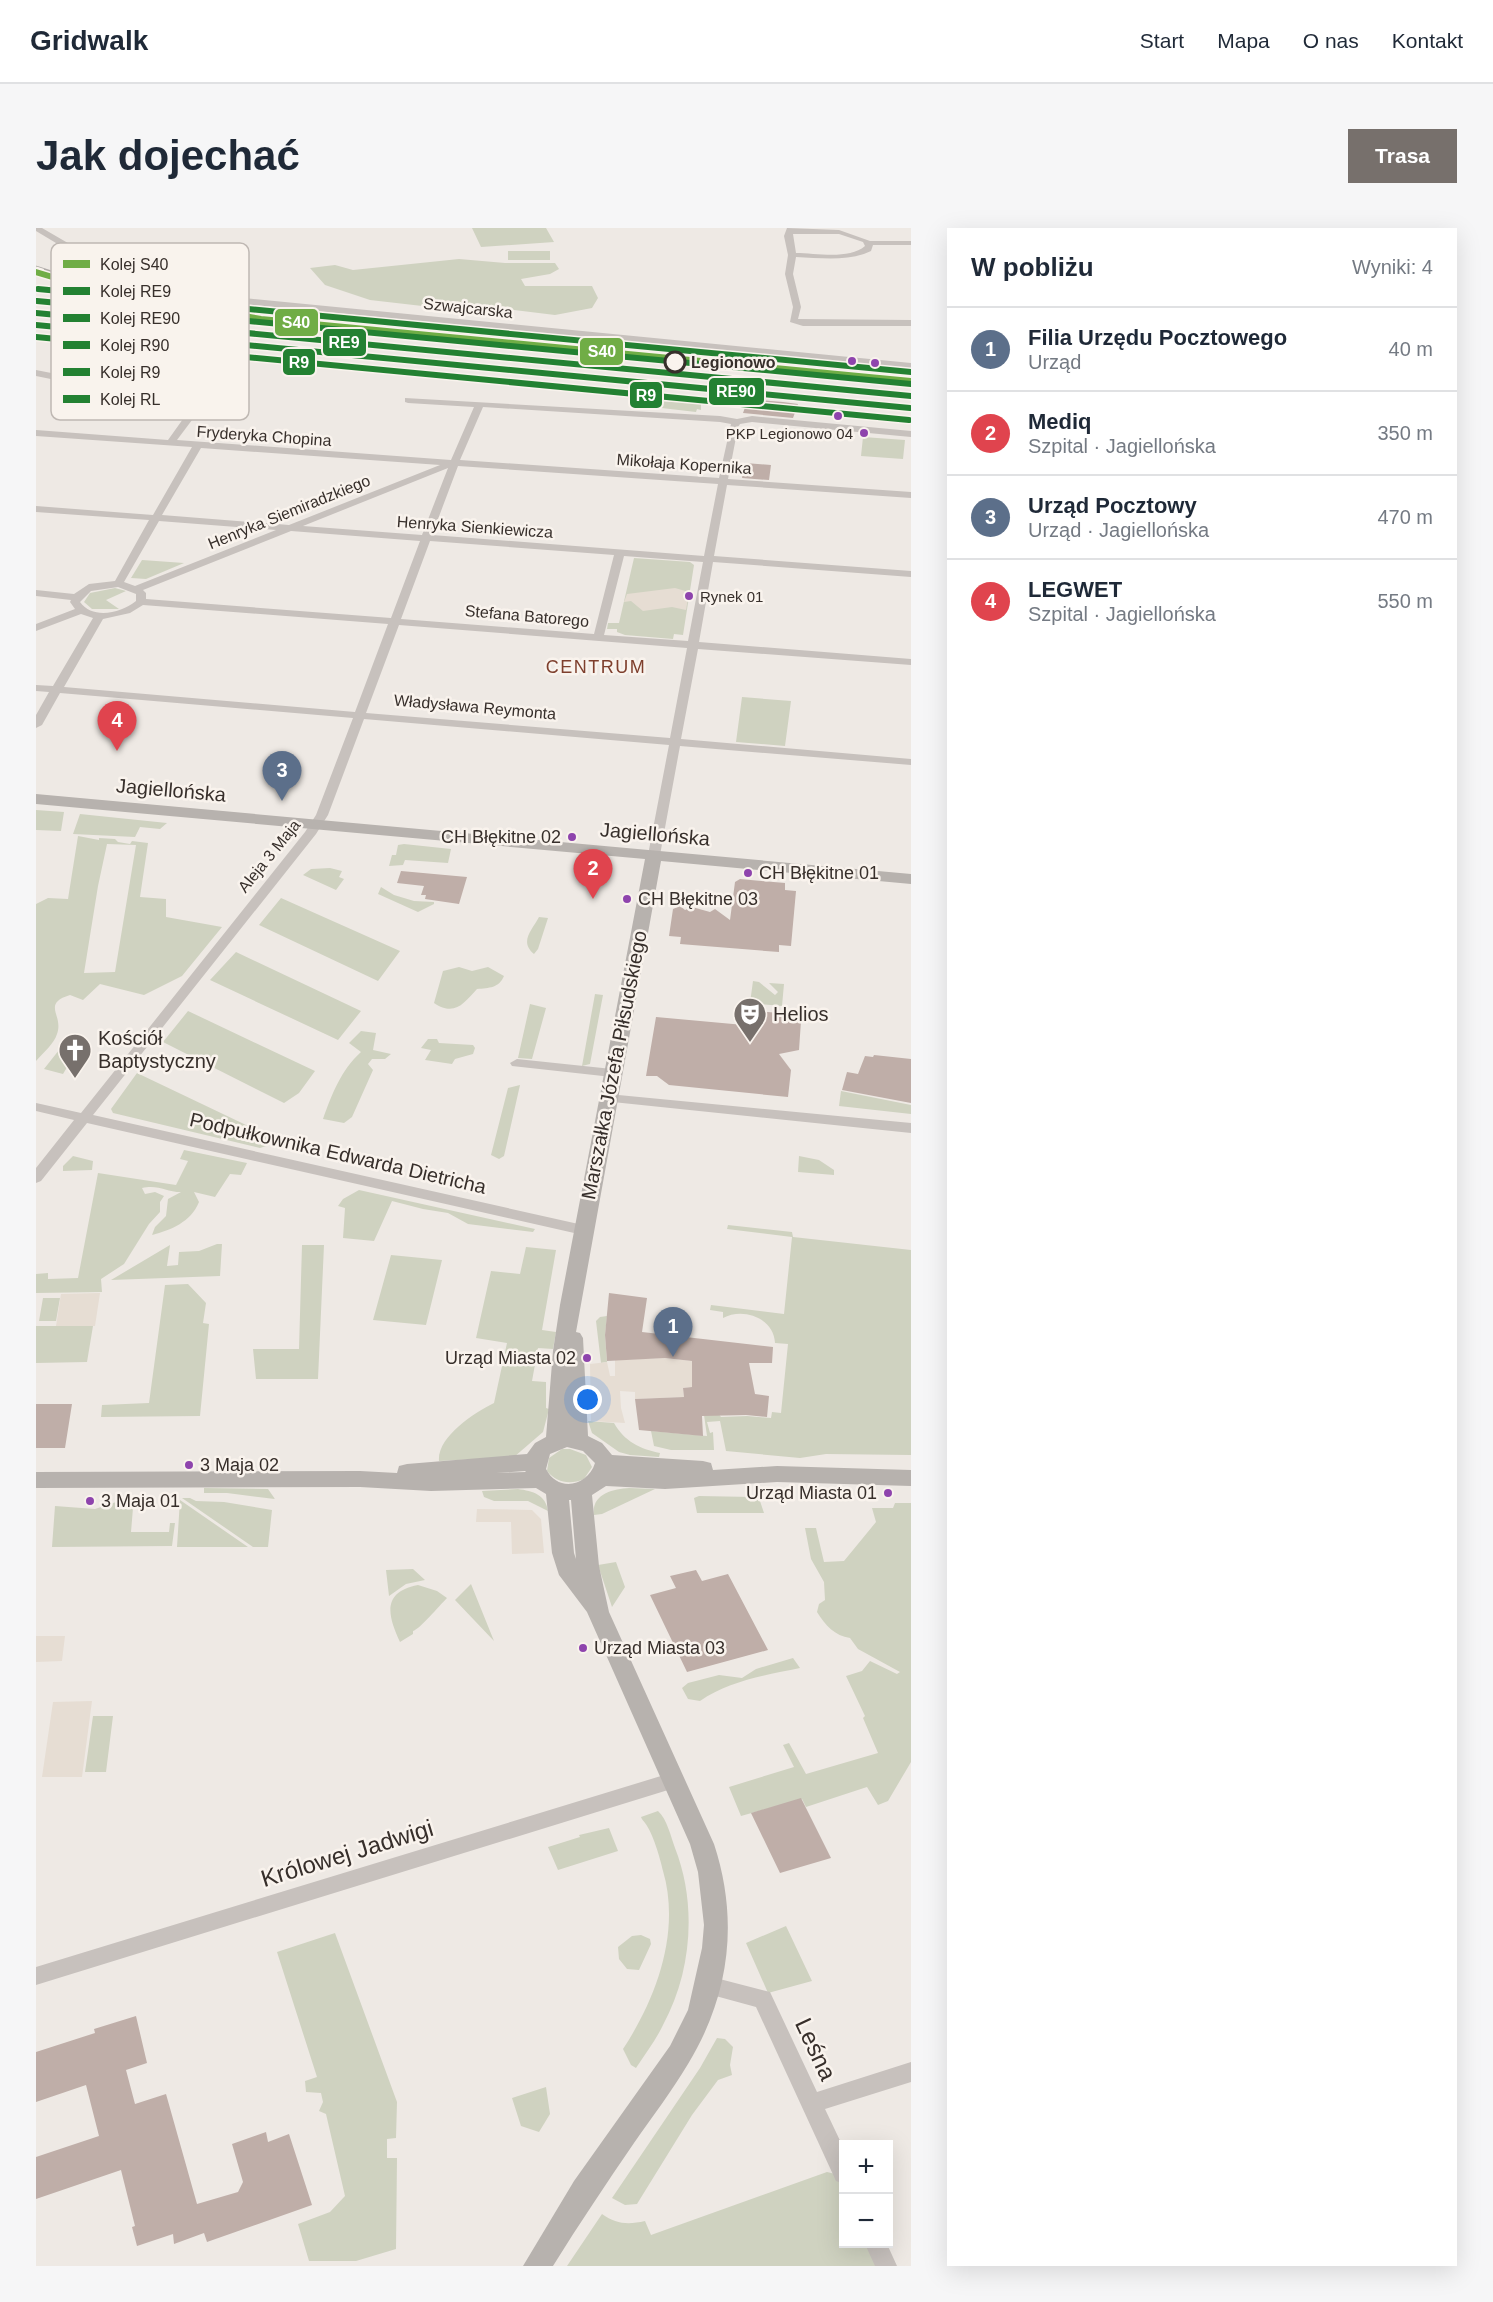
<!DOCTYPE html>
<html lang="pl">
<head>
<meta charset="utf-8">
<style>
  body { margin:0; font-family:Arial,sans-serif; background:#f6f6f7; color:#1f2937 }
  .controls { position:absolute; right:18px; bottom:18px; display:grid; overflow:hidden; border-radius:0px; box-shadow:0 6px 24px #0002 }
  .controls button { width:54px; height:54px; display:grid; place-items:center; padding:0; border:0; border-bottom:2px solid #e0e1e3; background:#fff; color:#1f2937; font:30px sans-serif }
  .you { position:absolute; left:552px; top:1172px; width:21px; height:21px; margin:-15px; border:4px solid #fff; border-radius:50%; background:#1a73e8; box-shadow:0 0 0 9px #1a73e833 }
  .badge { display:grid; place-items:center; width:39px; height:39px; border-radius:50%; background:#77706c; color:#fff; font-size:20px; font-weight:700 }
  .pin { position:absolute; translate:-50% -50px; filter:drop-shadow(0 2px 3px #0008) }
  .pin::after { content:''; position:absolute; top:32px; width:21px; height:18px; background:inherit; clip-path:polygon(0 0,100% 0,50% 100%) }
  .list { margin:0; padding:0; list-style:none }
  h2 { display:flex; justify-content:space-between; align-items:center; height:78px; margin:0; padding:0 24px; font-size:26px }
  h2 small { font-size:20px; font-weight:400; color:#747a83 }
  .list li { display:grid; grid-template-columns:39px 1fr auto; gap:18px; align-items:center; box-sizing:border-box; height:84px; padding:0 24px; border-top:2px solid #e0e1e3 }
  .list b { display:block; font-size:22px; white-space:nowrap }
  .list p { margin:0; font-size:20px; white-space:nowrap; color:#747a83 }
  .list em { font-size:20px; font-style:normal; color:#747a83 }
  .map { position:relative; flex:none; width:875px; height:2038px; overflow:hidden; border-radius:0px }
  header { display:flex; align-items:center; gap:36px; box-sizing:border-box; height:84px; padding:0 30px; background:#fff; border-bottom:2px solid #e0e1e3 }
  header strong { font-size:28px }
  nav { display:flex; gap:33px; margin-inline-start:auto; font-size:21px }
  .intro { display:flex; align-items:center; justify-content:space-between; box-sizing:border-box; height:144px; padding:0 36px }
  h1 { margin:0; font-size:42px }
  .button { padding:15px 27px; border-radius:0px; background:#77706c; color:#fff; font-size:21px; font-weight:700 }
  main { display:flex; gap:36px; padding:0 36px }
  aside { flex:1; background:#fff; border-radius:0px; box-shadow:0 6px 24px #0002 }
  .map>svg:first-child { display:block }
</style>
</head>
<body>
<header>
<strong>Gridwalk</strong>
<nav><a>Start</a><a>Mapa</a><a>O nas</a><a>Kontakt</a></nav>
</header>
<div class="intro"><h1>Jak dojechać</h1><a class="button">Trasa</a></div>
<main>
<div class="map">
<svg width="875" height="2038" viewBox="0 0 875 2038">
  <rect width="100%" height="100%" fill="#eee9e4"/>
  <path fill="#cfd2c0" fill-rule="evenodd" d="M436 0H510L518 14 445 19Z
    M472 23H514V32H472Z
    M423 31 469 35H519L523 41 514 46 485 51 489 58H556L562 70 556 80 519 87 461 80 395 79 334 72 289 57 274 40 299 37 317 42Z
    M620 173 665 175V182L661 181 660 184 617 179Z
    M827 209 869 212 867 231 825 228Z
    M598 330 654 334 658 337 647 407 638 406 637 411 589 407 581 404V401H571L572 395H583Z
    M106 332 148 335 110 351 95 350Z
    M79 360 90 363 70 372 83 381H56L48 374 54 365Z
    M706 469 755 473 749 518 700 514Z
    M0 582 28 584 25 603 0 602Z
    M44 586 131 595 124 601 104 599 99 609 37 606Z
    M42 608 63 612V610L79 611 82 614 94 616 96 613 112 615 104 669 130 671V689L186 699 146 748 108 767 64 756 47 772 34 767C5 776 28 787 21 806 18 816 7 825 0 833V676L12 670 32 671ZM71 616 100 617 79 744 48 745 62 658Z
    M362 617 368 616 415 621 412 635 369 632 367 637 353 638 356 627H360Z
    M294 640 306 643 303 649 308 651 300 662 267 647 275 641Z
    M345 659 358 667 378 673 398 674V676L382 684 342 666Z
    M245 670 364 723 342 753 223 697Z
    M503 689 512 690 502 721 498 726C483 714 496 702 503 689Z
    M200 724 325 783 302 812 174 752Z
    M423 739 436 743 452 739 468 748C463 760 453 760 441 761 428 775 419 789 398 775L407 743Z
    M717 753 723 754 739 767 742 764 733 755 748 756 746 778 714 775Z
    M559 766 567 767 554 836 546 838Z
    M494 776 510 780 496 831 482 830Z
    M152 783 279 843 263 865 248 875 127 814Z
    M325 803 340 805 337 822 355 826 349 831H336L332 836 337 842 316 889 308 895 287 891C296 866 305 842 325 824L313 815Z
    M392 811H401L403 815 437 817 439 820 437 826 419 831 416 836 389 832 395 822 385 820Z
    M23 822H28L36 831 27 846 8 841Z
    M101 845 235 909 230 918 224 920 77 885 75 881Z
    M484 857 468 928 463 931 455 927 472 860Z
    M805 863 875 877V886L803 878Z
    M148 922 211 935 205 947 194 946 179 969 158 964 163 974C155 994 135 1002 116 1007L119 999 130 988 132 971 145 964C130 964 122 956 106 960L109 966 119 964 128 968 124 974V984L113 996 88 1036 65 1051 66 1064 0 1065V1046L12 1045V1051L42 1050 62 945 140 957 152 933 144 931Z
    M37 928 57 933 56 942 27 943V938Z
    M763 928 783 932 798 942V947L762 944Z
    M323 962 499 1001 497 1004 432 996 412 985 387 981 356 973 338 1013 307 1010 309 980 302 978 307 971Z
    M692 997 756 1004 757 1009 875 1022V1227L790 1226 764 1230 690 1223 684 1193 671 1194 674 1205 677 1204 678 1222H635L618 1218 615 1203 671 1208 668 1187 682 1185 685 1189 711 1188 735 1190 736 1184 745 1185 752 1116 739 1115C738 1090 707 1079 687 1090V1084L674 1082 675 1077 748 1086 756 1009 691 1001Z
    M181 1016H186L184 1048 75 1052 134 1017 131 1038 142 1037 143 1024 163 1023Z
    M266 1017H288L282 1151H220L217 1121H263Z
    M490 1019 520 1022 506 1102 520 1104 517 1121 502 1120 496 1153 510 1154V1180L513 1181 507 1204 478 1229 403 1233C401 1209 438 1185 458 1175L471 1115 440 1110 455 1043 484 1046Z
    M355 1027 406 1032 390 1097 337 1092Z
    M152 1056 170 1075 167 1095 173 1096 164 1188 65 1189 66 1177 113 1175 129 1057Z
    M7 1070H24L20 1093H3Z
    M571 1088 569 1107 571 1134 565 1135 560 1093 564 1089Z
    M0 1098H57L51 1134 0 1135Z
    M552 1193 578 1195C588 1213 604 1221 624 1225L623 1229 594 1227 583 1224 556 1205Z
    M526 1221H534L550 1227 556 1239 548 1251C534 1257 521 1255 511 1243L513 1230Z
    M168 1260 232 1261 239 1271 191 1265H168Z
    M593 1260 619 1261 566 1286 558 1287C555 1266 577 1261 593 1260Z
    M482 1261C497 1263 510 1267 512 1283L492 1273H458L448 1269 446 1263Z
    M663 1268 717 1269 724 1273 728 1285H661L658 1270Z
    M146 1270H154L160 1273 188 1274 236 1282 232 1319H217Z
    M144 1272 212 1319H141Z
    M80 1274 81 1279 97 1280 95 1304H133L134 1295H139L136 1318 16 1319 19 1278 59 1281Z
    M859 1275H875V1534L852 1573 842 1577 831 1559 770 1579 766 1571 705 1588 693 1559 758 1539 747 1517 753 1515 770 1546 842 1525 827 1490 829 1488 810 1448 826 1443 834 1433 861 1446 864 1444 822 1421 814 1410C799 1408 789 1397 781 1384L783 1376 789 1372 788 1354 775 1331 769 1300H780L788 1334 808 1333 840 1294 836 1280H857Z
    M580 1334 589 1359 576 1379 562 1337Z
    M377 1341 389 1352 370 1356 353 1368 350 1342Z
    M435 1356 458 1413 419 1372Z
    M382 1357 401 1363 411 1370C403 1378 384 1401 377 1403V1406L364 1414C352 1388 345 1364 382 1357Z
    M757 1430 764 1440C730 1447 693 1453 664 1473L652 1471 646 1460 652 1455 683 1447 706 1450 720 1441Z
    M57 1488H77L70 1544H49Z
    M622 1583C631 1591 635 1609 639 1620 661 1676 656 1744 627 1797 620 1812 609 1826 600 1840L595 1837 587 1821C620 1771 645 1704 627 1643 624 1630 617 1605 609 1595 608 1593 606 1592 605 1589Z
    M573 1600 582 1623 522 1642 512 1619 544 1609 543 1607Z
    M750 1698 776 1753 732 1765 710 1715Z
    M299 1705 361 1874 360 1910 351 1911V1930H361L360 2021 320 2033H273L262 1996 294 1984 309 1968 290 1886 283 1883 287 1874 285 1865 270 1864 269 1853 281 1849 241 1724Z
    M605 1707 614 1711 615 1716 603 1742 591 1741 583 1731 582 1719 596 1708Z
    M681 1810 689 1811 697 1819 694 1837 696 1847 682 1852 656 1887 601 1976 589 1977 576 1970 664 1840Z
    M510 1859 514 1886 503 1904 485 1898 476 1870Z
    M791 1944 803 1947 807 1956 808 2016H834L845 2038H531L566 1986C580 1996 592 1997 609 1993L615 2007Z"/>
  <path fill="#e6ddd3" d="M639 360 653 364 650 382 636 379 607 383 595 373 588 374 591 366Z
    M64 1065 59 1098H20L25 1066Z
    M629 1130 656 1133V1159L647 1160 648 1169 599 1171V1164L584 1163 585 1180 589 1195 555 1193 554 1136 571 1134 574 1148H579V1132Z
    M441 1281 496 1282 505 1291 508 1325 476 1326 475 1294H440Z
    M0 1408H29L26 1433 0 1434Z
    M56 1473 46 1549H6L17 1474Z"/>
  <path fill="#bfaea8" d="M712 171 747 174 762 176 757 190 707 185Z
    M709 235 735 237 733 252 706 250Z
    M365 643 431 649 423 676 389 671 390 667H385L388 658 361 655Z
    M704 651 749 655V662L760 663 755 718 743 717V724L644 716 645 709 633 708 637 681 644 678 649 682 656 679 674 684 679 681 694 692 699 654Z
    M721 783 755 786 765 793 763 822 743 826 755 842 752 869 633 857 621 848H610L620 789 719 798Z
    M838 827 875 831V875L806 862 811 844 822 846 829 828 837 829Z
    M573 1065 611 1070 606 1104 737 1119 736 1135H713L719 1166 733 1168 731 1189 710 1187 666 1188 667 1208 603 1202 599 1171 648 1169 647 1160 656 1159V1133L629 1130 571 1133 569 1107Z
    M0 1176H36L29 1220H0Z
    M660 1342 666 1353 692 1346 732 1422 651 1444 614 1367 640 1360 634 1348Z
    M765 1570 795 1630 744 1645 715 1585Z
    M100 1788 111 1835 90 1842 99 1876 130 1866 161 1976 202 1964 207 1954 196 1916 230 1904 232 1914 253 1906 276 1977 171 2014 168 2005 138 2016 137 2006 101 2018 96 1999 99 1998 85 1942 0 1971V1929L63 1908 50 1857 0 1874V1824L59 1805 58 1801Z"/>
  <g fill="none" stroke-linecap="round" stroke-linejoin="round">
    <path fill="#c7c1bd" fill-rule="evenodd" d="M0 0H6L56 29 113 51 198 69 875 135V141L198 75 108 55 50 33 0 3Z
      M751 0 803 2 834 13H875V17H837L835 23C812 34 785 30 760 29L757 46 765 79 762 91 875 92V98H767L754 94 757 79 749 46 752 27 748 8ZM757 6H803L827 14 829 18C813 32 780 25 760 25Z
      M0 142 157 173 163 178 162 184 141 212 415 232 438 179 372 175 369 174V170L684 188 701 191 716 188 875 203V209L716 194 704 196 702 199 692 251 875 264V270L691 257 678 328 875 343V349L677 334 663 414 875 431V437L662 421 645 511 875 531V537L644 518 624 627 618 631 612 627 633 517 328 491 292 587 280 606 57 887 547 997 554 1002 552 1006 547 1007 51 895 5 953 0 955V940L38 892 0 883V875L45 885 269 604 280 587 317 490 24 465 6 497 0 500V487L13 464 0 463V457L17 458 57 390 45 386 0 403V396L39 381 34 374 35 372 0 368V362L38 366 53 356 79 353 113 292 0 284V278L117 287 156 219 0 208V202L132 212 152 184 153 179 0 148ZM447 179 684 194 695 196 683 250 424 232ZM165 220 404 237 253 297 126 287ZM422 238 682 256 668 328 396 307ZM412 240 386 307 267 298ZM123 293 240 302 99 358 88 354ZM255 303 384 313 355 390 110 371V365L107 362ZM394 313 578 327 558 406 365 391ZM588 328 667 334 652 413 568 407ZM82 359 100 366V373C85 385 57 392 44 374L55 363ZM107 377 352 396 319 484 28 459 67 391 94 385ZM363 397 651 420 634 510 330 485Z
      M481 831 576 841 583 845 576 849 476 838 474 835Z
      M572 866 875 895V905L567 873 565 870 567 867Z
      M638 1544 645 1546 647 1552 645 1558 0 1757V1739Z
      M672 1748 734 1764 781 1864 875 1834V1854L789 1881 808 1921V1956L800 1953 720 1779 665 1764 662 1757 665 1750Z
      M829 2016H851L861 2038H839Z"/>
    <path fill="#b7b2ae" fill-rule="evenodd" d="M0 566 875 646V656L625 633 540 1104 544 1105 547 1110 552 1208 566 1215 576 1227 667 1233 675 1235 677 1242 741 1238 875 1242V1258L741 1254 629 1261 570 1258 556 1267 563 1338 573 1384 678 1616C703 1692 694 1767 652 1836 636 1863 616 1889 598 1915 570 1956 543 1996 517 2038H487L538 1953 634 1818 652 1782 666 1720 668 1697 662 1644 654 1616 551 1384 523 1347 516 1325 510 1266 500 1260 395 1263 324 1259 0 1260V1244L324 1243 361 1245 363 1238 371 1236 491 1226 499 1215 510 1209 517 1123 524 1077 609 631 0 576ZM531 1219 547 1223 559 1235C552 1258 522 1265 510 1241L514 1226ZM489 1243 490 1244 460 1245ZM533 1272H535L540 1331 538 1325Z"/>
    <defs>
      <path id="rail" d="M0 40 66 61 139 74 463 107"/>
    </defs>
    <use href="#rail" stroke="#afaaa8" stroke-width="4.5"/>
    <use href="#rail" stroke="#f9f3ed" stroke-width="3" stroke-dasharray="8" stroke-linecap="butt"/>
    <defs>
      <path id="rail-1" d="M0 44 70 65 225 91 875 153"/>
      <path id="rail-2" d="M0 85 875 168"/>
      <path id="rail-3" d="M0 97 874 180"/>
      <path id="rail-4" d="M1 73 875 156"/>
      <path id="rail-5" d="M0 109 873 192"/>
      <path id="rail-6" d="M2 61 875 144"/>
    </defs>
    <use href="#rail-1" stroke="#f9f3ed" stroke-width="9"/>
    <use href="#rail-2" stroke="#f9f3ed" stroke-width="9"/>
    <use href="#rail-3" stroke="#f9f3ed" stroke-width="9"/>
    <use href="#rail-4" stroke="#f9f3ed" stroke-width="9"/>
    <use href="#rail-5" stroke="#f9f3ed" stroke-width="9"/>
    <use href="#rail-6" stroke="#f9f3ed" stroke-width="9"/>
    <use href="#rail-1" stroke="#70ad46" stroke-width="6"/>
    <use href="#rail-2" stroke="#238132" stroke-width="6"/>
    <use href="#rail-3" stroke="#238132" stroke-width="6"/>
    <use href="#rail-4" stroke="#238132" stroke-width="6"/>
    <use href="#rail-5" stroke="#238132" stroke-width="6"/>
    <use href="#rail-6" stroke="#238132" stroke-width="6"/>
  </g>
  <defs>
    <symbol id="theatre-pin" viewBox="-11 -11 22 30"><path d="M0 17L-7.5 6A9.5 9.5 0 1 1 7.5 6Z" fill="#77706c" stroke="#f9f3ed"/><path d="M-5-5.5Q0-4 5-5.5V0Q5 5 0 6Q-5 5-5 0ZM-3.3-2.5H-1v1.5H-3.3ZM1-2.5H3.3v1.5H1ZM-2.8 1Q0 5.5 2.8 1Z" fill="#fff"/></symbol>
    <symbol id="church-pin" viewBox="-11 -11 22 30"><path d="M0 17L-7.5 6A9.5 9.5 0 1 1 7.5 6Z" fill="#77706c" stroke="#f9f3ed"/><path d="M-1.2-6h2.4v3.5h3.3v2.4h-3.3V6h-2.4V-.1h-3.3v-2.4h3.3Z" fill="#fff"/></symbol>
  </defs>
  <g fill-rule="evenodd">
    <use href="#theatre-pin" x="695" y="767" width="38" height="52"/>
    <use href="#church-pin" x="20" y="803" width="38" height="52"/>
  </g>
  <g fill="#8e44ad" stroke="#f9f3ed" stroke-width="2">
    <circle cx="816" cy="133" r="5"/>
    <circle cx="839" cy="135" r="5"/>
    <circle cx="802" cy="188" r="5"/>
    <circle cx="828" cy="205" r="5"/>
    <circle cx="653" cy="368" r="5"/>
    <circle cx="536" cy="609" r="5"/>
    <circle cx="712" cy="645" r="5"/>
    <circle cx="591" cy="671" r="5"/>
    <circle cx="551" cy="1130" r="5"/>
    <circle cx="153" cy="1237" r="5"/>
    <circle cx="852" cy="1265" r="5"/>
    <circle cx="54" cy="1273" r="5"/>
    <circle cx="547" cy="1420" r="5"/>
  </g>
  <circle fill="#f9f3ed" stroke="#372f2b" stroke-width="3" cx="639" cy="134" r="10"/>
  <g text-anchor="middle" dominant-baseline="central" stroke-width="5" stroke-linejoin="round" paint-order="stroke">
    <g font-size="15" fill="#372f2b" stroke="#f9f3ed" text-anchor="end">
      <text x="817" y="205">PKP Legionowo 04</text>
      <text x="664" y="368" text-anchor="start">Rynek 01</text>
    </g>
    <g font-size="16" fill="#372f2b" stroke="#f9f3ed">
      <text transform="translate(432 80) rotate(6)">Szwajcarska</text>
      <text transform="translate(228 208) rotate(4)">Fryderyka Chopina</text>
      <text transform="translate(648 236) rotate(4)">Mikołaja Kopernika</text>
      <text transform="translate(253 284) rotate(-22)">Henryka Siemiradzkiego</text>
      <text transform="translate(439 299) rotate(4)">Henryka Sienkiewicza</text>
      <text transform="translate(491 388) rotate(5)">Stefana Batorego</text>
      <text transform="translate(439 479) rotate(5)">Władysława Reymonta</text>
      <text transform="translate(233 628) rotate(-51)">Aleja 3 Maja</text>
    </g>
    <g font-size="16" font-weight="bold" fill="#372f2b" stroke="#f9f3ed" text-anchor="start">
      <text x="655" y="134">Legionowo</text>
    </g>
    <g font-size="18" letter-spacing="1.5" fill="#7e3f2d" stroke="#f9f3ed">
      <text x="560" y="439">CENTRUM</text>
    </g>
    <g font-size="18" fill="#372f2b" stroke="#f9f3ed" text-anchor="start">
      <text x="525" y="609" text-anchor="end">CH Błękitne 02</text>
      <text x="723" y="645">CH Błękitne 01</text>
      <text x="602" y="671">CH Błękitne 03</text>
      <text x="540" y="1130" text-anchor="end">Urząd Miasta 02</text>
      <text x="164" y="1237">3 Maja 02</text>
      <text x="841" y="1265" text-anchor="end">Urząd Miasta 01</text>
      <text x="65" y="1273">3 Maja 01</text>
      <text x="558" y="1420">Urząd Miasta 03</text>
    </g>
    <g font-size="20" fill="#372f2b" stroke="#f9f3ed">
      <text transform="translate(135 562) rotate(5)">Jagiellońska</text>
      <text transform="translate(619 606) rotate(5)">Jagiellońska</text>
      <text transform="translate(578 837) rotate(-79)">Marszałka Józefa Piłsudskiego</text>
      <text transform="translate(302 925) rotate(13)">Podpułkownika Edwarda Dietricha</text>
    </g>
    <g font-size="20" fill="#372f2b" stroke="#f9f3ed" text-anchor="start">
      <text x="737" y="786">Helios</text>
      <text x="62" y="810">Kościół<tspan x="62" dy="23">Baptystyczny</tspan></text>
    </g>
    <g font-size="24" fill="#372f2b" stroke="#f9f3ed">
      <text transform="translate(311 1625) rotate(-17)">Królowej Jadwigi</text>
      <text transform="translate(780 1821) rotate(65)">Leśna</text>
    </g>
  </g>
  <rect x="15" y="15" width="198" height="177" rx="9" fill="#f9f3ed" stroke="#bfb8b3" stroke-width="1.5"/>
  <rect x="27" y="32" width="27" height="8" fill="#70ad46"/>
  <rect x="27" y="59" width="27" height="8" fill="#238132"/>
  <rect x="27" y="86" width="27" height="8" fill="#238132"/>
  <rect x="27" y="113" width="27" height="8" fill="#238132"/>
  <rect x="27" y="140" width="27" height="8" fill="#238132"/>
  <rect x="27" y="167" width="27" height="8" fill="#238132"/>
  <g font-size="16" fill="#372f2b">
    <text x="64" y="42">Kolej S40</text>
    <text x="64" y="69">Kolej RE9</text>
    <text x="64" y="96">Kolej RE90</text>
    <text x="64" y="123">Kolej R90</text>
    <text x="64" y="150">Kolej R9</text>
    <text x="64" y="177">Kolej RL</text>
  </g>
  <g stroke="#f9f3ed" stroke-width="2">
    <rect x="238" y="80" width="45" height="29" rx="6" fill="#70ad46"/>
    <rect x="286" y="100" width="45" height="29" rx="6" fill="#238132"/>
    <rect x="543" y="109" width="45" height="29" rx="6" fill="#70ad46"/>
    <rect x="246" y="120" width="34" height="28" rx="6" fill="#238132"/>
    <rect x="672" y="149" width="57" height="29" rx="6" fill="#238132"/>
    <rect x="593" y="153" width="34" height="28" rx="6" fill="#238132"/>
  </g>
  <g font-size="16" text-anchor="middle" font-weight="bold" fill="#fff">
    <text x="260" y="100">S40</text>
    <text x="308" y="120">RE9</text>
    <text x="566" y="129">S40</text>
    <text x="263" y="140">R9</text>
    <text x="700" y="169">RE90</text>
    <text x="610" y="173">R9</text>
  </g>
</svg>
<div class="controls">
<button>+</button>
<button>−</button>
</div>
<div class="you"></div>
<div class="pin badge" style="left:637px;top:1129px;background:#5c6f8a">1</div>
<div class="pin badge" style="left:557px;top:671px;background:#e0444e">2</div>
<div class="pin badge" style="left:246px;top:573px;background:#5c6f8a">3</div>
<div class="pin badge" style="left:81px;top:523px;background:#e0444e">4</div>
</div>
<aside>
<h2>W pobliżu<small>Wyniki: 4</small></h2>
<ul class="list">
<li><span class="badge" style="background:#5c6f8a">1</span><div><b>Filia Urzędu Pocztowego</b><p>Urząd</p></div><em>40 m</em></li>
<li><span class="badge" style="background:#e0444e">2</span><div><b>Mediq</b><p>Szpital · Jagiellońska</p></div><em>350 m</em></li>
<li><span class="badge" style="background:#5c6f8a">3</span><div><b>Urząd Pocztowy</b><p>Urząd · Jagiellońska</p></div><em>470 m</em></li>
<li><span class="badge" style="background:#e0444e">4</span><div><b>LEGWET</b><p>Szpital · Jagiellońska</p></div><em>550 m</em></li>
</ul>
</aside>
</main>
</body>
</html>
